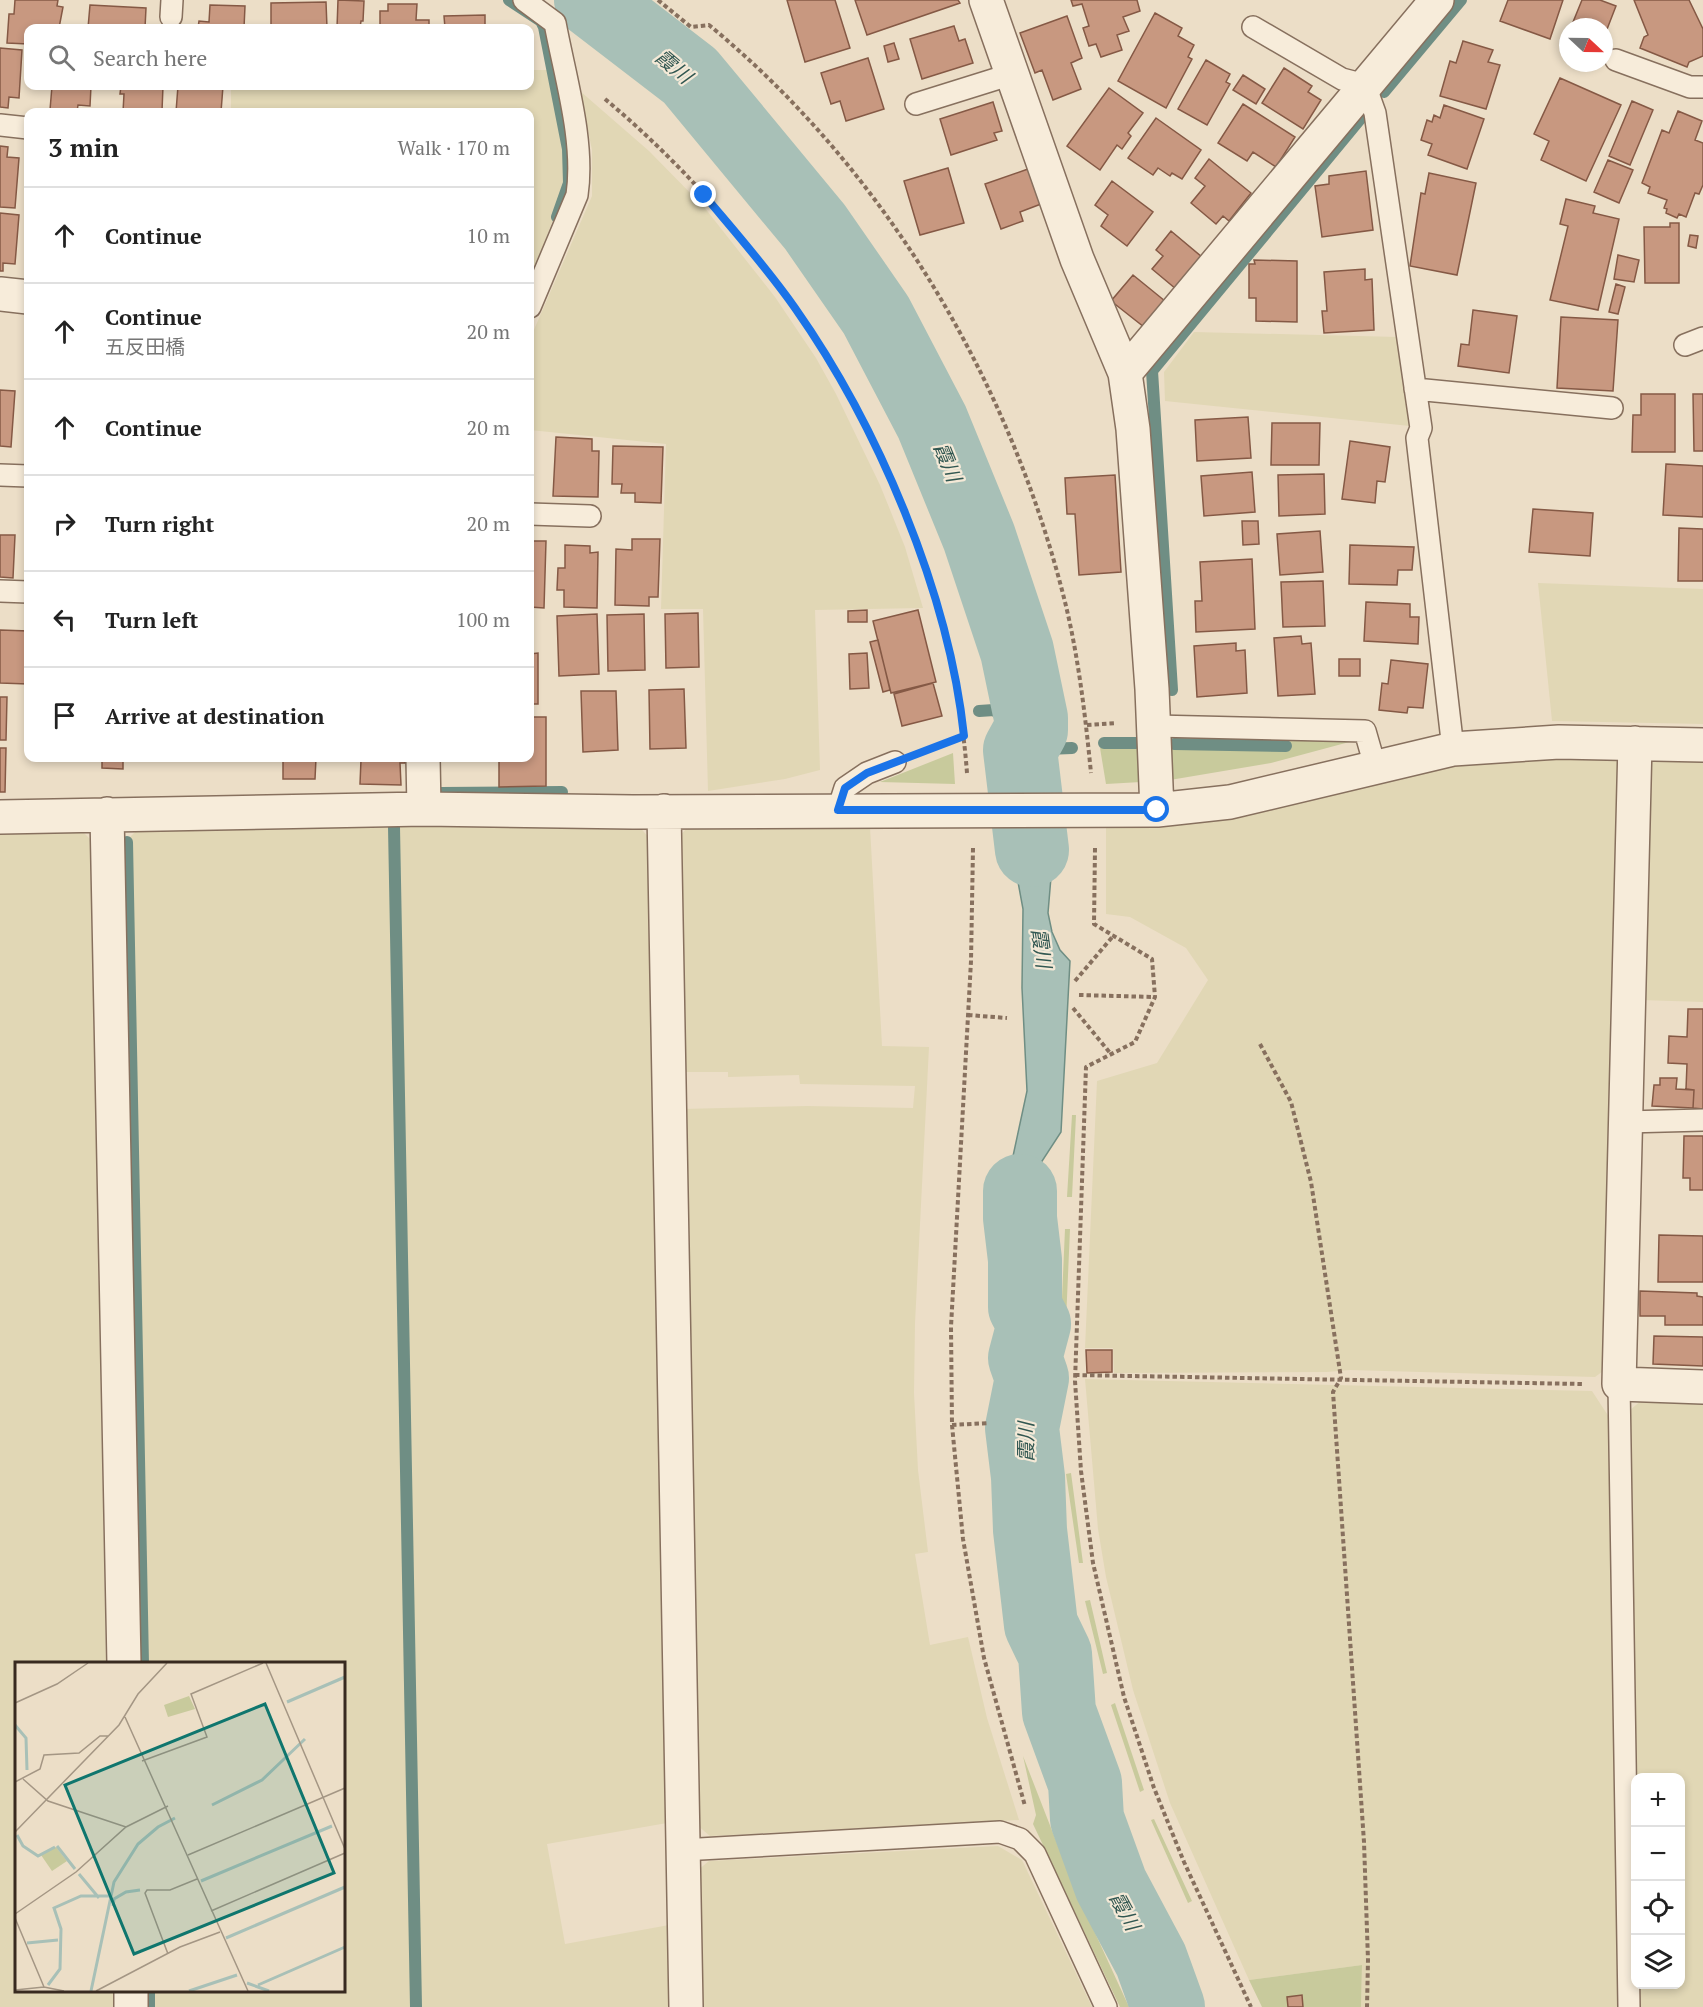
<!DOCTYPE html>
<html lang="en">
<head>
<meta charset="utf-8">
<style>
  body { margin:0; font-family:"PT Serif","Noto Sans JP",serif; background:#f6f6f6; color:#222 }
  .controls { position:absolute; right:18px; bottom:18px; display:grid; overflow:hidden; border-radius:12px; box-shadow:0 3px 9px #0003 }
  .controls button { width:54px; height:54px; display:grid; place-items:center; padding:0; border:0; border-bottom:2px solid #e0e0e0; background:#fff; color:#222; font:30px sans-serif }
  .compass { position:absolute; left:1559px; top:18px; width:54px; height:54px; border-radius:50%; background:#fff; box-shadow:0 3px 9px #0003; rotate:112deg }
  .stop { position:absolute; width:18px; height:18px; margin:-14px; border:4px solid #1a73e8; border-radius:50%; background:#fff }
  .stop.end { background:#1a73e8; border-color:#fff; box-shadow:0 2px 6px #0008 }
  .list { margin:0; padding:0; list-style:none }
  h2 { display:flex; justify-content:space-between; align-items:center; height:78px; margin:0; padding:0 24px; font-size:26px }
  h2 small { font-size:20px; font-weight:400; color:#767676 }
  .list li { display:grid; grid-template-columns:39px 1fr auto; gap:18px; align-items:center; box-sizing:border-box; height:96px; padding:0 24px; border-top:2px solid #e0e0e0 }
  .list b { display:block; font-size:22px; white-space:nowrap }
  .list p { margin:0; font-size:20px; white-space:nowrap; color:#767676 }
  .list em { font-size:20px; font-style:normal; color:#767676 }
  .icon { flex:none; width:33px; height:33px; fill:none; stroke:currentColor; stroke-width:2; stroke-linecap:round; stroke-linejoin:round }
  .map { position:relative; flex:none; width:1703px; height:2007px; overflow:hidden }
  .search { position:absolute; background:#fff; box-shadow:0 3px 9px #0003; left:24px; top:24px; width:510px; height:66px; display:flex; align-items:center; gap:15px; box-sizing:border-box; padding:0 21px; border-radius:12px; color:#767676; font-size:22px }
  .panel { position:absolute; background:#fff; box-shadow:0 3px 9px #0003; left:24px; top:108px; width:510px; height:654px; border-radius:12px }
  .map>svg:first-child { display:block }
</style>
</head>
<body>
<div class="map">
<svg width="1703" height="2007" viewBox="0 0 1703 2007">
  <rect width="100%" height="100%" fill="#ecdec7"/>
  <path fill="#e1d7b5" d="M530 70H548L565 150 567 183 530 280V112H231V86H530Z
    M580 91 649 151 704 207 775 297 816 358 836 394 880 485 905 547 923 608 815 610 820 770 785 779 708 791 703 609H661L666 444 530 430V339L592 196V150Z
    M1194 332 1398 337 1410 426 1165 401 1164 372Z
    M1538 583 1703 589V724L1552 721Z
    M1625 755 1610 1366 1595 1377 1350 1370 1327 1372 1114 1373 1113 1348H1085L1097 1081 1157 1063 1208 980 1186 948 1130 917 1106 914V826L1142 827 1229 817 1278 808 1442 767Z
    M1651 756 1703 757V1002L1641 1000Z
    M392 825 413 2007H151L150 1991 344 1990V1664L145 1663 129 838 138 829Z
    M397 825 639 826 649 838 667 1823 547 1844 565 1944 669 1925 671 2007H418Z
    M870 827 882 1046 929 1047 915 1323 914 1393 918 1470 928 1552 915 1554 930 1645 968 1637 987 1718 1019 1820 710 1836 697 1825 682 1109 807 1106 913 1108 915 1086 800 1084 799 1075 728 1077V1072H682L677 839 687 828Z
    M81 830 90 839 106 1663 16 1664V1990L113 1991V2007H0V831Z
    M1085 1379 1592 1391 1609 1417 1619 2007H1361L1362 1965 1249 1980 1170 1803 1133 1690 1106 1577 1098 1529Z
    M1643 1399 1703 1400V2007H1641L1640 1985 1680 1984V1778L1636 1777 1629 1411Z
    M998 1846 1022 1860 1092 2007H701L698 1870 709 1861Z"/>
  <path fill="#c8ca9c" d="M1290 741H1353L1271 763 1170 780 1169 749 1289 750Z
    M1100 748H1140L1141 782 1106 784Z
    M953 753 955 784 880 782Z
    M1072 1115H1076L1072 1197H1067Z
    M1065 1229H1070L1066 1321H1061Z
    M1071 1473 1083 1563H1079L1066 1474Z
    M1090 1600 1107 1673 1103 1674 1085 1601Z
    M1115 1703 1144 1790 1140 1792 1111 1705Z
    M1023 1756 1074 1887 1129 2007H1120L1033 1824 1036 1815Z
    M1154 1819 1192 1901 1188 1903 1151 1820Z
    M1362 1965 1361 2007H1262L1249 1980Z"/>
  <path fill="#a8c0b7" stroke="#6f8e84" stroke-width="1.5" d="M1020 750 1035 802 1049 835 1051 877 1048 913 1052 932 1060 950 1070 961 1061 1132 1031 1178 1026 1205 1034 1255V1273L1025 1291 1012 1270 1008 1236 1010 1170 1027 1091 1022 988 1023 909 1018 882 1021 861 1014 820 1015 765Z"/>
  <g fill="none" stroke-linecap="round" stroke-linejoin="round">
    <path stroke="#6f8e84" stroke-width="12" d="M509 0 541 21 544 27 568 149 569 183 557 217
      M1384 92 1461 0
      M1172 690 1152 371 1361 118
      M979 711 994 710 1006 720 1011 743 1020 750 1072 748
      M1104 743H1136
      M1174 744 1286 746
      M441 793 562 792
      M394 827 416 2007
      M127 842 143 1664
      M149 1990V2007"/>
    <path stroke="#a8c0b7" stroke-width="74" d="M591 0 690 76 815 227 876 315 932 422 979 537 1017 651 1031 718V730L1020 750 1032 850
      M1020 1191V1218L1025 1260V1307L1034 1324 1025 1358 1032 1378 1022 1428 1028 1477 1030 1530 1041 1625 1055 1654 1059 1712 1085 1783 1087 1819 1111 1885 1151 1960 1168 2007"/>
  </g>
  <path fill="#c89880" stroke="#855945" stroke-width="1.5" d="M15 0H58L57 6 63 7 59 28H28V44L7 43 9 14H14Z
    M338 0 364 1 363 21H361L360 28H337Z
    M787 0H835L850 48 805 62Z
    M855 0H958L960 3 867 35Z
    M1071 0H1137L1140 11 1123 17 1129 31 1117 35 1122 50 1101 57 1096 44 1089 46 1083 28 1089 26 1082 4 1073 6Z
    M1508 0H1563L1550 39 1500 21Z
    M1582 0H1600L1616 6 1604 37V27H1571Z
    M1634 0H1689L1703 29V56L1689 62 1687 67 1640 48 1644 37 1648 35Z
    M326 2 327 28H271V3Z
    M388 4H417L416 20H429V28H380V11H388Z
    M90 5 146 8 145 28H88Z
    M210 5 245 6 244 28H198L199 21 209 22Z
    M1155 13 1182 28 1178 36 1194 45 1188 57 1192 59 1166 108 1118 81Z
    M485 15V28H445L444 16Z
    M1067 16 1082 58 1071 63 1081 89 1053 100 1042 70 1035 73 1020 33Z
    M954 26 959 41 965 39 973 63 922 79 910 39Z
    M1463 41 1493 50 1488 62 1500 65 1486 109 1440 96 1450 61 1456 63Z
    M894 43 899 59 888 62 884 46Z
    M0 48 22 50 19 98 9 97 8 108 0 107Z
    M868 58 884 109 846 121 840 101 831 104 821 73Z
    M1206 60 1230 74 1226 82 1230 84 1207 125 1178 109Z
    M1284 68 1312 86 1308 92 1321 100 1303 129 1262 103Z
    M1243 75 1265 89 1256 104 1233 90Z
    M1560 78 1621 105 1586 181 1541 160 1549 141 1534 134Z
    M52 86H91L90 106 78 105 77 112 50 110Z
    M121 86H163L162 111 123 112 124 94H120Z
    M178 86H223L221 112H176Z
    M1109 88 1143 113 1128 133 1131 136 1122 149 1117 145 1100 170 1067 146Z
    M1632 101 1653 110 1630 165 1609 156Z
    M993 102 1002 131 994 133 997 140 951 155 940 119Z
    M1243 104 1295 137 1276 167 1253 152 1247 161 1218 143Z
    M1444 105 1484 119 1467 169 1428 155 1432 144 1421 140 1427 120 1432 122 1434 115 1440 118Z
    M1678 111 1702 121 1695 140 1703 143V185L1699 194 1695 193 1686 217 1679 214 1677 218 1666 213 1667 209 1664 208 1667 200 1648 193 1650 187 1642 183 1662 130 1669 133Z
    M1156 118 1201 150 1182 179 1172 173 1170 176 1158 168 1153 175 1128 158Z
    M0 146 8 147 7 157 19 158 15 208 0 207Z
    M1209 159 1251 193 1229 221 1223 216 1216 224 1191 203 1205 186 1195 178Z
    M1608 160 1633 170 1619 203 1594 192Z
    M948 168 964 223 920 235 904 181Z
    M1028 169 1041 204 1020 212 1023 221 1001 229 985 184Z
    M1366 171 1373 230 1322 237 1315 186 1329 184V176Z
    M1429 173 1476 183 1457 275 1410 266 1421 193 1425 194Z
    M1112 181 1153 212 1127 246 1101 226 1108 215 1095 205Z
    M1566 199 1595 206 1593 213 1619 219 1598 310 1550 300 1568 226 1560 224Z
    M0 213 19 215 15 264 3 263V271H0Z
    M1670 223H1679V283H1645L1644 227H1670Z
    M1171 231 1202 257 1176 289 1152 269 1163 256 1156 250Z
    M1690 235 1698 236 1696 248 1688 246Z
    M1618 255 1639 260 1634 282 1614 279Z
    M1254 260 1297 261V322L1256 321V298H1249V264H1255Z
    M1365 269V280L1372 279 1374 330 1324 333 1322 311H1327L1324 272Z
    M1133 275 1165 301 1144 327 1111 301Z
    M1616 284 1625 287 1618 314 1609 312Z
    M1473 310 1517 316 1509 373 1458 366 1461 344 1469 345Z
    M1561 317 1618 320 1613 391 1557 388Z
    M0 390 15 391 11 447 0 446Z
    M1641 394H1675V452H1632L1633 415H1641Z
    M1693 394H1703V451H1694Z
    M1248 417 1251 458 1197 461 1195 420Z
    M1272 423H1320L1319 465H1271Z
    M556 437 592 439V451H599L598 497 553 496Z
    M1350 441 1390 447 1385 482 1377 481 1375 503 1342 499Z
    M530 445H533L531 487H530Z
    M613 446 663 447 661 503 635 502V493H621L622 484H612Z
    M1666 464 1703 466V517L1663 515Z
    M1252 472 1255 512 1204 516 1201 476Z
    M1324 474 1325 514 1279 516 1278 475Z
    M1115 475 1121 572 1079 575 1075 514H1067L1065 478Z
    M1533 509 1593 513 1590 556 1529 552Z
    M1242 521H1258L1259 544 1243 545Z
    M1679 528 1703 529V581H1678Z
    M1320 531 1323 572 1280 575 1277 534Z
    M0 535H15L13 578 0 577Z
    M632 539H660L658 597H649V606L615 605 616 549 632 550Z
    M530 541H546L544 608 530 607Z
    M565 545 590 546V553L598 552 597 608 564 607V590H557L558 568H565Z
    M1350 545 1414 547 1412 570H1398L1397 585 1349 584Z
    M1252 559 1255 629 1196 632 1195 601H1202L1200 562Z
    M1323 581 1325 626 1283 627 1281 582Z
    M1366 602 1410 604V617H1419L1418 644 1364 641Z
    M867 610V622H848V611Z
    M918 610 936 682 891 693 873 621Z
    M698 613 699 667 666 668 665 614Z
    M597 614 599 674 559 676 557 616Z
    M644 614 645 670 608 671 607 615Z
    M0 630 28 631V684L0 683Z
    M1301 636 1302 644 1311 643 1315 694 1278 696 1274 638Z
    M878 640 890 690 883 692 870 642Z
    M1236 643V651L1245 650 1247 693 1197 697 1194 646Z
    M538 653V704H530V654Z
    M867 653 869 688 850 689 849 654Z
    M1339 659H1360V676H1339Z
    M1391 660 1428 664 1423 708 1408 707 1407 713 1379 710 1382 683 1388 684Z
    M933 683 942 716 902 726 894 694Z
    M684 689 686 748 650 749 649 690Z
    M581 691H616L618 750 583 752Z
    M0 697H7L6 740H0Z
    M530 717H546V786L499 787V758H530Z
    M0 748H6L5 792H0Z
    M102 758H131V761H123V769L102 768Z
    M283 758H316L315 779H283Z
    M354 758H405V763H400L401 785 360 784 361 760H354Z
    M1688 1009H1703V1109L1693 1108 1694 1090 1686 1089 1687 1064 1668 1063 1669 1036 1687 1037Z
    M1660 1078H1677L1676 1089 1694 1090 1693 1108 1652 1106 1654 1085H1660Z
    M1684 1136H1703V1190H1690V1178H1683Z
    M1659 1235 1703 1236V1282H1658Z
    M1640 1291 1697 1293V1296L1703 1297V1325H1665V1316H1640Z
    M1654 1336 1703 1337V1366L1653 1364Z
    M1086 1350H1112V1372L1087 1373Z
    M1302 1995 1303 2007H1288L1287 1997Z"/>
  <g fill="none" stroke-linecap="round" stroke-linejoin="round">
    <defs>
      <path id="service" d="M524 0 555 23C565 77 585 141 577 195L530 307
        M171 17 172 0
        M1253 27 1342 79 1365 85 1375 113 1421 428 1417 438 1453 749
        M1616 60 1690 87H1703
        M916 104 1012 74
        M0 125 28 128
        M1685 345 1703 338
        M1415 389 1612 408
        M0 475 28 476
        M530 514 590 516
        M0 591 28 592
        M1155 726 1365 731 1375 766
        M838 810 845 788 867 773 895 762
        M1626 1122 1703 1120
        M1619 1384 1629 2007
        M682 1850 1000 1832 1020 1839 1035 1854 1106 2007"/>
      <path id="minor" d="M986 0 1077 259 1125 373 1133 429 1152 689 1157 810
        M0 294 28 297
        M1125 373 1437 0
        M1635 743 1619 1384 1703 1387
        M423 758 424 809
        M664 811 686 2007
        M107 814 124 1664
        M0 817 424 809 633 812 1157 810 1230 802 1453 749 1559 742 1703 745
        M131 1990V2007"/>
    </defs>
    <use href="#service" stroke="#87705e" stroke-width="24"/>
    <use href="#minor" stroke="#87705e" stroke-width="36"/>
    <path stroke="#87705e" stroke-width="4" stroke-dasharray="4.5 3" stroke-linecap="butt" d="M658 0 691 27 709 25C883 168 1007 376 1063 594 1078 652 1085 713 1091 773
      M605 99C800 262 948 518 967 773
      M1087 725 1116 723
      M924 751 964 736
      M973 848 971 961 951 1327 952 1425 963 1539 984 1658 1025 1806
      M1095 848 1094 924 1152 959 1155 997 1135 1042 1086 1067 1075 1381 1081 1471 1093 1563 1124 1697 1154 1788 1184 1862 1251 2007
      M1075 981 1114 935
      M1079 995 1155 997
      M1073 1008 1111 1054
      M968 1015 1007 1018
      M1260 1044 1291 1102 1311 1182 1341 1378 1333 1392 1364 1842 1368 1960 1367 2007
      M1075 1375 1582 1384
      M952 1425 989 1423"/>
    <use href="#service" stroke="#f7ecda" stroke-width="21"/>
    <use href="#minor" stroke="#f7ecda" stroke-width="33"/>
  </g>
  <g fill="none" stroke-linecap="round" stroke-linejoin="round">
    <path stroke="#1a73e8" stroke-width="8" d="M704 195C735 232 767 268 795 308 878 426 949 593 964 736L867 773 845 788 838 810H1157"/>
  </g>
  <g text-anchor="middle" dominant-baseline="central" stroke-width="4.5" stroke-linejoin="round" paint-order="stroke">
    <g font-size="20" font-style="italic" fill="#315751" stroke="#f4e9d7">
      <text transform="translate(674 66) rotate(40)">霞川</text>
      <text transform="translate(948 462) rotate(68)">霞川</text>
      <text transform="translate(1042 948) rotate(82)">霞川</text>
      <text transform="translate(1025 1442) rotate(-90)">霞川</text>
      <text transform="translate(1125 1911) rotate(62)">霞川</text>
    </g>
  </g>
  <g transform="translate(15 1662)">
    <rect width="330" height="330" fill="#ecdec7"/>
    <path d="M174 34 180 47 153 55 149 43ZM41 185 52 199 37 209 26 193Z" fill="#c8ca9c"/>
    <path fill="none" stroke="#a8c0b7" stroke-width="3" d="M272 40 330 15M0 63 11 76 12 108M197 143 247 118 290 77M2 173 8 184 23 194 40 185M42 184 60 207M64 212 84 236M186 219 317 164M98 244 99 237 111 230 125 228M211 276 330 225M12 281 43 278M232 321 254 329M33 323 45 307 46 267 39 246 66 234H95M243 323 330 285M76 329 99 220 123 182 143 165 160 156M174 329 222 313"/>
    <path fill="none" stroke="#a49684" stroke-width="1.5" d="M251 1 330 187M0 41 42 22 73 1M110 55 233 329M127 99 192 75 176 32 248 1M8 117 33 139 111 165M0 120 25 107 29 93 64 91 85 74H93M0 170 104 63 123 32 152 1M173 193 330 126M196 249 330 191M0 252 61 210 111 165 153 144M0 256 29 325M153 292 130 231 132 228H155L182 217M0 328 29 325 49 329M81 329 165 285 205 270"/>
    <path fill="#0f766e" fill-opacity="0.15" stroke="#0f766e" stroke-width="3" d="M250 42 319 211 119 292 50 123Z"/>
    <rect width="330" height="330" fill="none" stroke="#382a20" stroke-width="3"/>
  </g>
</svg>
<div class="controls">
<button>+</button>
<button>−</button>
<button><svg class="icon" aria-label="locate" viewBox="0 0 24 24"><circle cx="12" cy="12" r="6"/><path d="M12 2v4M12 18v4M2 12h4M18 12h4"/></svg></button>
<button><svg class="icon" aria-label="layers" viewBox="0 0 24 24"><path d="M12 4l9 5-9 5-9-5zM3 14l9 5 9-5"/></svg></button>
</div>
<svg class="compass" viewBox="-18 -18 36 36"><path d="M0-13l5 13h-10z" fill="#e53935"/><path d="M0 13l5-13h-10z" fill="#767676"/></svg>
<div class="stop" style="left:1157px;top:810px"></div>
<div class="stop end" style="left:704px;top:195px"></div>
<div class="search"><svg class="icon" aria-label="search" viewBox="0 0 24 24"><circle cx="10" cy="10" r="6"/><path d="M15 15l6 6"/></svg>Search here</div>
<section class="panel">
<h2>3 min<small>Walk · 170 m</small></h2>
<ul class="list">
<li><svg class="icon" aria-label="ahead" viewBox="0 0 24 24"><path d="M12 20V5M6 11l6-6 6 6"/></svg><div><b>Continue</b></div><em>10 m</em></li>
<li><svg class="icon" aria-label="ahead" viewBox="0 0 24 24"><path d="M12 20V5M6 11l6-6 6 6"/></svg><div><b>Continue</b><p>五反田橋</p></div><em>20 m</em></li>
<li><svg class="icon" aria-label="ahead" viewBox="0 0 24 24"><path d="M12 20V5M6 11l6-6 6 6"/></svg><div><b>Continue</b></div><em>20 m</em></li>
<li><svg class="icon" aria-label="right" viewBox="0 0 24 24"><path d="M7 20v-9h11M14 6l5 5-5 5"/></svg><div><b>Turn right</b></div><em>20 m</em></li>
<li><svg class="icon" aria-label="left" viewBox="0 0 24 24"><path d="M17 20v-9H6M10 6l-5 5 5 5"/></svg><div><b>Turn left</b></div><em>100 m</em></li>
<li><svg class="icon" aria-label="arrive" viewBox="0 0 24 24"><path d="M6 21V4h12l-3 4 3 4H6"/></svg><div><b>Arrive at destination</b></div></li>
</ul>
</section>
</div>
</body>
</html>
